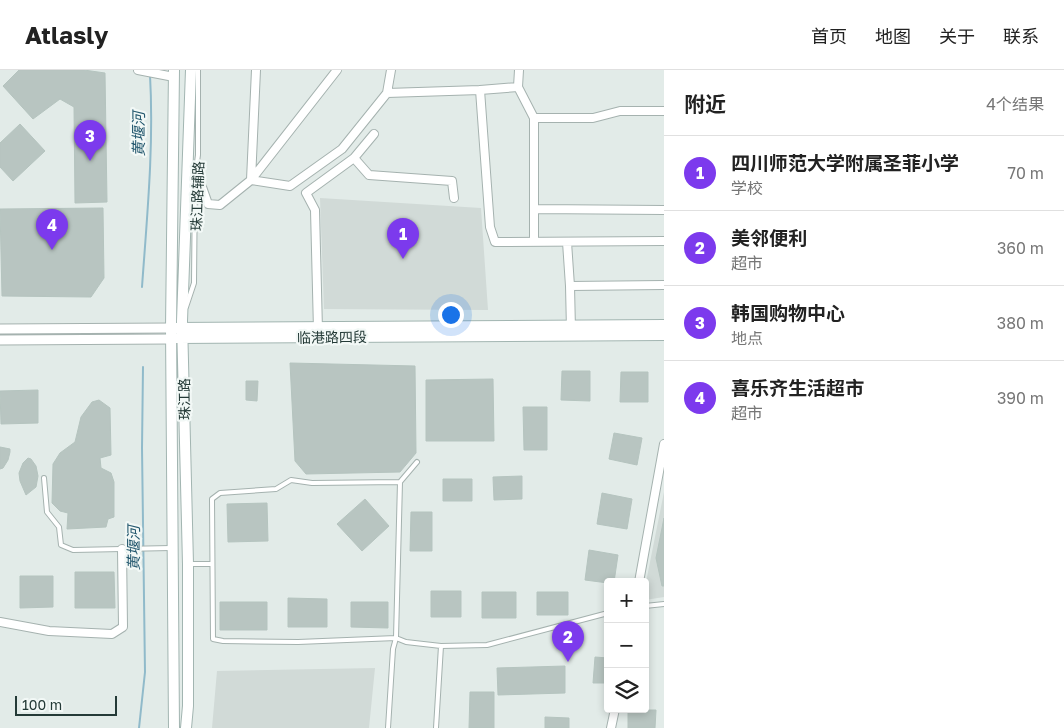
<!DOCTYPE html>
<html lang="zh">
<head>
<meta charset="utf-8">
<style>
  body { margin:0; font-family:"Golos Text","Noto Sans SC",sans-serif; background:#f6f6f6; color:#222 }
  .controls { position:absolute; right:15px; bottom:15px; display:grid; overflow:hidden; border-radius:5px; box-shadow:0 2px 8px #0003 }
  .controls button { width:45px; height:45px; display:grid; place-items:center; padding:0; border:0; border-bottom:1px solid #e0e0e0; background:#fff; color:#222; font:25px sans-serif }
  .scale { position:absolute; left:15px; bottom:12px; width:102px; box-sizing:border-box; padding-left:5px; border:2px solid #243a37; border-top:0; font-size:14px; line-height:18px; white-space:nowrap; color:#243a37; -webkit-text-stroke:4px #f2f8f6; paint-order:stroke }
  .you { position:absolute; left:450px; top:244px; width:18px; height:18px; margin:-12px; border:4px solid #fff; border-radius:50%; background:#1a73e8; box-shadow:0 0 0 8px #1a73e833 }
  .badge { display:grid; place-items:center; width:32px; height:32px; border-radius:50%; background:#7c3aed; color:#fff; font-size:16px; font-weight:700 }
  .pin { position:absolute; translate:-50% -41px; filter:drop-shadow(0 1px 2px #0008) }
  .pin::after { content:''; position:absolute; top:26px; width:18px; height:15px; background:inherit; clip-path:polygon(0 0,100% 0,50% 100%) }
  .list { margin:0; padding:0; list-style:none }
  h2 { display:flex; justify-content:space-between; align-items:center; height:65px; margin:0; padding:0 20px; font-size:21px }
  h2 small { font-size:16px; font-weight:400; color:#767676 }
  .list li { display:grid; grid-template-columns:32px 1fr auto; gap:15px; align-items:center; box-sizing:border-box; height:75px; padding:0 20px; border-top:1px solid #e0e0e0 }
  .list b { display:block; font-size:19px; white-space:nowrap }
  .list p { margin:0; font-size:16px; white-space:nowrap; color:#767676 }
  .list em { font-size:16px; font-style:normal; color:#767676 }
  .icon { flex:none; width:28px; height:28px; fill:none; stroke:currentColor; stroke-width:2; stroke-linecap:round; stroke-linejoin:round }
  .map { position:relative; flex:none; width:664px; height:658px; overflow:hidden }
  header { display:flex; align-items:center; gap:30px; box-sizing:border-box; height:70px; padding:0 25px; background:#fff; border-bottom:1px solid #e0e0e0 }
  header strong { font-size:24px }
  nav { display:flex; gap:28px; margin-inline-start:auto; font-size:18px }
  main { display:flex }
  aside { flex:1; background:#fff }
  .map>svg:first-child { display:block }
</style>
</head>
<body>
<header>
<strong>Atlasly</strong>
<nav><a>首页</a><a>地图</a><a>关于</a><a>联系</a></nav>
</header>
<main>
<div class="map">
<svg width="664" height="658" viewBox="0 0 664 658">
  <rect width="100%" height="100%" fill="#e2ebe8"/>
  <path fill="#d1dad7" d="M320 128 481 138 488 240 324 239Z
    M664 422V527L645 530V517Z
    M375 598 369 658H212L217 601Z"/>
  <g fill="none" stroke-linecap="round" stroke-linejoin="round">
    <path stroke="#90baca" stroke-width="2" d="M142 217C147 147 154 76 150 5
      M139 658 145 602 142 378 143 297"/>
  </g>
  <path fill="#b8c5c1" stroke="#b5c4bf" d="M19 0H84L105 3 107 132 75 133 74 37 60 29 33 49 3 16Z
    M20 54 45 81 13 111 0 97V73Z
    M103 138 104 208 91 227 2 226 0 139Z
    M290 293 415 296 416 383 400 402 306 404 295 391Z
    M562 301H590V331L561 330Z
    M621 302H648V332H620Z
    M493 309 494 371H426V310Z
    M246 311H258L257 331 246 330Z
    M38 320V353L1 354 0 321Z
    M99 330 110 338 111 385 100 388 101 398 111 403 114 412V447L108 449 106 457 67 459 68 443 60 441 52 433 53 394 60 383 75 372 81 347 92 332Z
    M523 337H547V380H524Z
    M614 363 642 368 637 395 609 389Z
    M0 377 10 379V382L8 390 3 398 0 399Z
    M28 388 31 389 36 396 38 406 36 417 26 425 20 411 19 403 23 393Z
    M522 406V429L494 430 493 407Z
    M443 409H472V431H443Z
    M602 423 632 429 627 459 597 454Z
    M365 429 389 456 362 481 337 454Z
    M267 433 268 471 228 472 227 434Z
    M411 442H432V481H410Z
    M664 448V516H662L656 488Z
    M589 480 618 485 614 512H608V513L585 510Z
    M75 502H114L115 538H75Z
    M20 506H53V537L20 538Z
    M431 521H461V547H431Z
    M482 522H516V548H482Z
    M537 522H568V545H537Z
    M288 528 327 529V557H288Z
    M220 532H267V560H220Z
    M351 532H388V558L351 557Z
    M595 587 608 588 607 613H593Z
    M565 596V623L498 625 497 598Z
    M470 622H494V658H469Z
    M628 640H656L655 658H628Z
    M545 647 569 648V658H545Z"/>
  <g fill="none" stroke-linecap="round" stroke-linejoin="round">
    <defs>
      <path id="service" d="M186 237 194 213 195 106 198 85V0
        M417 392 400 412 396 568 406 572 441 576 487 575 608 543
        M44 408 47 442 59 457 61 475 73 480 171 478
        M190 494H212
        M645 536 664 534
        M388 658 393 579 396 568 298 572 223 571 213 569 212 429 220 423 276 419 291 410 312 413 400 412
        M436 658 441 576"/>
      <path id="minor" d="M138 0 174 7
        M519 0 518 17 534 48H593L620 41H664
        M480 20 518 17
        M387 23 391 0
        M534 48V172
        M354 88 369 105 452 111 454 128
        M251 110 337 0
        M251 110 256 0
        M195 113 202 117 208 134 220 135 251 110 290 116 342 79 387 23 480 20 490 157 495 172 664 171
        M534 139 664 140
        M567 172 570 216
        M318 260 315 140 306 123 354 88 374 64
        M571 260 570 216 664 215
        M639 512 664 374
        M0 552 49 561 112 564 123 557 122 479
        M611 658 615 639"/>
      <path id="tertiary" d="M0 259 171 258
        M0 270 171 269"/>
      <path id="secondary" d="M175 258 664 255
        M177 268 664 265
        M174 658 171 258 174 0
        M186 658 188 636V494L182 251 191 0"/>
    </defs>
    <use href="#service" stroke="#a5b2af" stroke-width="6"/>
    <use href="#minor" stroke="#a5b2af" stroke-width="10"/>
    <use href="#tertiary" stroke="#a5b2af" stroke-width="11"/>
    <use href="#secondary" stroke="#a2b5b1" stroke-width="12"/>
    <use href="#service" stroke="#fff" stroke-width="4"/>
    <use href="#minor" stroke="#fff" stroke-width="8"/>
    <use href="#tertiary" stroke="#fff" stroke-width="9"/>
    <use href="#secondary" stroke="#fff" stroke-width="10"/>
  </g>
  <g text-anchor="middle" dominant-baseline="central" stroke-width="4.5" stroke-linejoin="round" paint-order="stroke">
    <g font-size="14" fill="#243a37" stroke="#f2f8f6">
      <text transform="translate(197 126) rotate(-88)">珠江路辅路</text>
      <text transform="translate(332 267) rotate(-1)">临港路四段</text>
      <text transform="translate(184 329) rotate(-91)">珠江路</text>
    </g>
    <g font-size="15" font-style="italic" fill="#25596f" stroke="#f2f8f6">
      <text transform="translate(138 64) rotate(-90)">黄堰河</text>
      <text transform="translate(133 478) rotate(-90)">黄堰河</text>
    </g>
  </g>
</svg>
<div class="controls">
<button>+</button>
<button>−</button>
<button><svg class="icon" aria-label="layers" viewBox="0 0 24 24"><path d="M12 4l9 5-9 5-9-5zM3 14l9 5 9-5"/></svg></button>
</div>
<div class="scale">100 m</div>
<div class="you"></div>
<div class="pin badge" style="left:403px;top:189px">1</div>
<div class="pin badge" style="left:568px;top:592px">2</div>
<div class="pin badge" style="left:90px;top:91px">3</div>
<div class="pin badge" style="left:52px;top:180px">4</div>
</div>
<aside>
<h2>附近<small>4个结果</small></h2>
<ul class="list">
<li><span class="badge">1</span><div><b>四川师范大学附属圣菲小学</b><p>学校</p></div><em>70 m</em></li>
<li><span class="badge">2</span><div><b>美邻便利</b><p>超市</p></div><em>360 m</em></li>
<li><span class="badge">3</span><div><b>韩国购物中心</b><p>地点</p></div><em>380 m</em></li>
<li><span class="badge">4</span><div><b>喜乐齐生活超市</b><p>超市</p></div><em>390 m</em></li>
</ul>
</aside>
</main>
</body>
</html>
